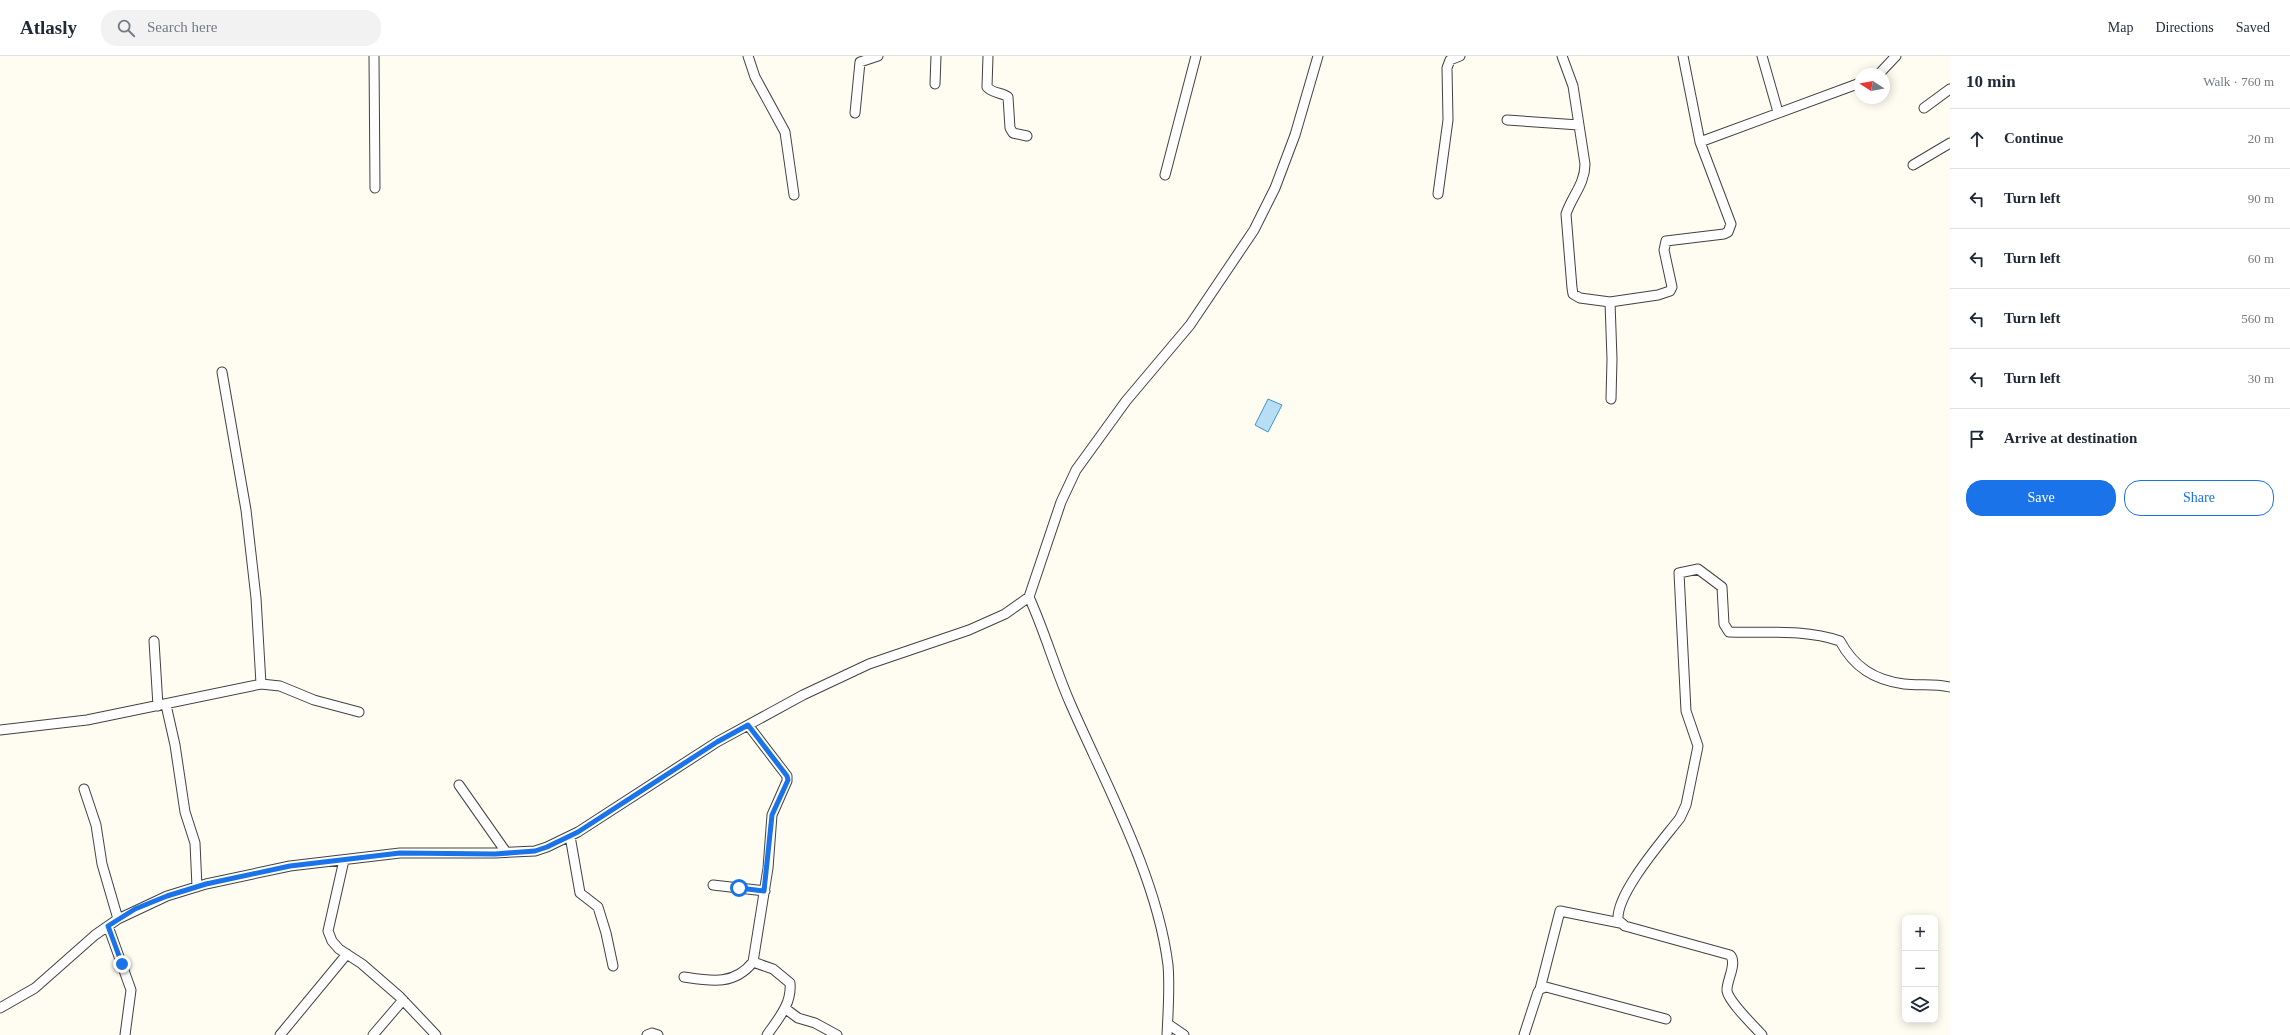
<!DOCTYPE html>
<html lang="en">
<head>
<meta charset="utf-8">
<style>
  body { margin:0; font-family:Georgia,serif; background:#f2f2f3; color:#1f2937 }
  .controls { position:absolute; right:12px; bottom:12px; display:grid; overflow:hidden; border-radius:8px; box-shadow:0 2px 10px #0003 }
  .controls button { width:36px; height:36px; display:grid; place-items:center; padding:0; border:0; border-bottom:1px solid #e0e1e3; background:#fff; color:#1f2937; font:20px sans-serif }
  .compass { position:absolute; left:1854px; top:12px; width:36px; height:36px; border-radius:50%; background:#fff; box-shadow:0 2px 10px #0003; rotate:281deg }
  .stop { position:absolute; width:12px; height:12px; margin:-9px; border:3px solid #1a73e8; border-radius:50%; background:#fff }
  .stop.end { background:#1a73e8; border-color:#fff; box-shadow:0 1px 4px #0008 }
  .list { margin:0; padding:0; list-style:none }
  h2 { display:flex; justify-content:space-between; align-items:center; height:52px; margin:0; padding:0 16px; font-size:17px }
  h2 small { font-size:13px; font-weight:400; color:#747a83 }
  .list li { display:grid; grid-template-columns:26px 1fr auto; gap:12px; align-items:center; box-sizing:border-box; height:60px; padding:0 16px; border-top:1px solid #e0e1e3 }
  .list b { display:block; font-size:15px; white-space:nowrap }
  .list em { font-size:13px; font-style:normal; color:#747a83 }
  .actions { display:flex; gap:8px; padding:12px 16px }
  .actions a { flex:1; padding:9px 0; border:1px solid #1a73e8; border-radius:16px; text-align:center; font-size:14px; color:#1a73e8 }
  .actions .main { background:#1a73e8; color:#fff }
  .icon { flex:none; width:22px; height:22px; fill:none; stroke:currentColor; stroke-width:2; stroke-linecap:round; stroke-linejoin:round }
  .map { position:relative; flex:none; width:1950px; height:979px; overflow:hidden }
  header { display:flex; align-items:center; gap:24px; box-sizing:border-box; height:56px; padding:0 20px; background:#fff; border-bottom:1px solid #e0e1e3 }
  header strong { font-size:19px }
  nav { display:flex; gap:22px; margin-inline-start:auto; font-size:14px }
  .search { width:280px; height:36px; background:#f2f2f3; display:flex; align-items:center; gap:10px; box-sizing:border-box; padding:0 14px; border-radius:16px; color:#747a83; font-size:15px }
  main { display:flex }
  aside { flex:1; background:#fff }
  .map>svg:first-child { display:block }
</style>
</head>
<body>
<header>
<strong>Atlasly</strong>
<div class="search"><svg class="icon" aria-label="search" viewBox="0 0 24 24"><circle cx="10" cy="10" r="6"/><path d="M15 15l6 6"/></svg>Search here</div>
<nav><a>Map</a><a>Directions</a><a>Saved</a></nav>
</header>
<main>
<div class="map">
<svg width="1950" height="979" viewBox="0 0 1950 979">
  <rect width="100%" height="100%" fill="#fffcf2"/>
  <path fill="#b8def5" stroke="#4193ca" d="M1268 343 1282 349 1268 376 1255 369Z"/>
  <g fill="none" stroke-linecap="round" stroke-linejoin="round">
    <defs>
      <path id="minor" d="M374 0 375 132
        M748 0 755 21 785 76 794 139
        M988 0 987 31C993 38 1002 36 1008 41L1010 72 1013 77 1027 80
        M1562 0 1573 30 1585 108C1585 128 1572 140 1566 158L1572 232 1573 238 1580 242 1610 246 1612 303 1611 343
        M1762 0 1778 56
        M1879 18 1896 0
        M935 28 936 0
        M1924 52 1950 33
        M855 57 860 6 878 0
        M1507 64 1579 69
        M1700 86 1860 27
        M1913 109 1950 87
        M1165 119 1196 0
        M1438 138 1448 64 1447 12 1450 4 1460 0
        M1610 246 1658 239 1670 235 1672 231 1664 194 1666 185 1724 178 1728 176 1731 168 1700 86 1683 0
        M222 316 246 454 256 542 261 628
        M1029 541C1045 576 1055 613 1071 649 1106 729 1157 821 1168 909 1170 932 1168 956 1167 979
        M154 585 158 650
        M166 649 175 689 185 756 195 787 197 831
        M0 674 87 664 261 628 280 630 314 644 359 656
        M459 729 506 796
        M84 733 96 769 102 808 118 863
        M570 780 580 837 598 851 606 877 613 910
        M344 804 328 875 332 885 339 893 362 908 400 941 436 979
        M713 829 765 835
        M108 870 131 934 125 979
        M753 906 773 913 790 927C792 948 778 963 767 979
        M684 921C710 925 734 930 753 906L768 812 772 759 787 725V720L748 669
        M1540 933 1560 855 1620 867
        M0 952 35 932 95 879 118 863 167 840 206 828 290 810 400 797H495L535 795 547 791 578 776 717 686 803 639 869 608 969 574 1005 558 1029 541 1061 446 1076 414 1126 345 1190 269 1254 174 1275 132 1295 79 1318 0
        M786 953 798 962 815 967 837 979
        M1168 968 1184 979
        M280 979 347 898
        M373 979 403 944
        M647 979 652 977 658 979
        M1524 979 1538 936 1540 933 1546 931 1666 963
        M1762 979C1754 970 1729 946 1727 935 1726 925 1738 907 1730 899L1625 870 1618 864C1616 837 1664 783 1680 762L1686 749 1698 690 1686 655 1679 517 1698 513 1722 531 1724 568 1729 576C1766 577 1804 573 1840 585 1854 611 1874 624 1904 628 1920 630 1932 627 1950 631"/>
    </defs>
    <use href="#minor" stroke="#424242" stroke-width="11"/>
    <use href="#minor" stroke="#fff" stroke-width="9"/>
  </g>
  <g fill="none" stroke-linecap="round" stroke-linejoin="round">
    <path stroke="#1a73e8" stroke-width="5" d="M122 908 108 870 135 853 167 840 206 828 290 810 400 797 495 798 535 795 547 791 578 776 717 686 748 669 787 720 788 724 772 759 764 835 739 832"/>
  </g>
</svg>
<div class="controls">
<button>+</button>
<button>−</button>
<button><svg class="icon" aria-label="layers" viewBox="0 0 24 24"><path d="M12 4l9 5-9 5-9-5zM3 14l9 5 9-5"/></svg></button>
</div>
<svg class="compass" viewBox="-18 -18 36 36"><path d="M0-13l5 13h-10z" fill="#e53935"/><path d="M0 13l5-13h-10z" fill="#747a83"/></svg>
<div class="stop" style="left:739px;top:832px"></div>
<div class="stop end" style="left:122px;top:908px"></div>
</div>
<aside>
<h2>10 min<small>Walk · 760 m</small></h2>
<ul class="list">
<li><svg class="icon" aria-label="ahead" viewBox="0 0 24 24"><path d="M12 20V5M6 11l6-6 6 6"/></svg><div><b>Continue</b></div><em>20 m</em></li>
<li><svg class="icon" aria-label="left" viewBox="0 0 24 24"><path d="M17 20v-9H6M10 6l-5 5 5 5"/></svg><div><b>Turn left</b></div><em>90 m</em></li>
<li><svg class="icon" aria-label="left" viewBox="0 0 24 24"><path d="M17 20v-9H6M10 6l-5 5 5 5"/></svg><div><b>Turn left</b></div><em>60 m</em></li>
<li><svg class="icon" aria-label="left" viewBox="0 0 24 24"><path d="M17 20v-9H6M10 6l-5 5 5 5"/></svg><div><b>Turn left</b></div><em>560 m</em></li>
<li><svg class="icon" aria-label="left" viewBox="0 0 24 24"><path d="M17 20v-9H6M10 6l-5 5 5 5"/></svg><div><b>Turn left</b></div><em>30 m</em></li>
<li><svg class="icon" aria-label="arrive" viewBox="0 0 24 24"><path d="M6 21V4h12l-3 4 3 4H6"/></svg><div><b>Arrive at destination</b></div></li>
</ul>
<div class="actions"><a class="main">Save</a><a>Share</a></div>
</aside>
</main>
</body>
</html>
